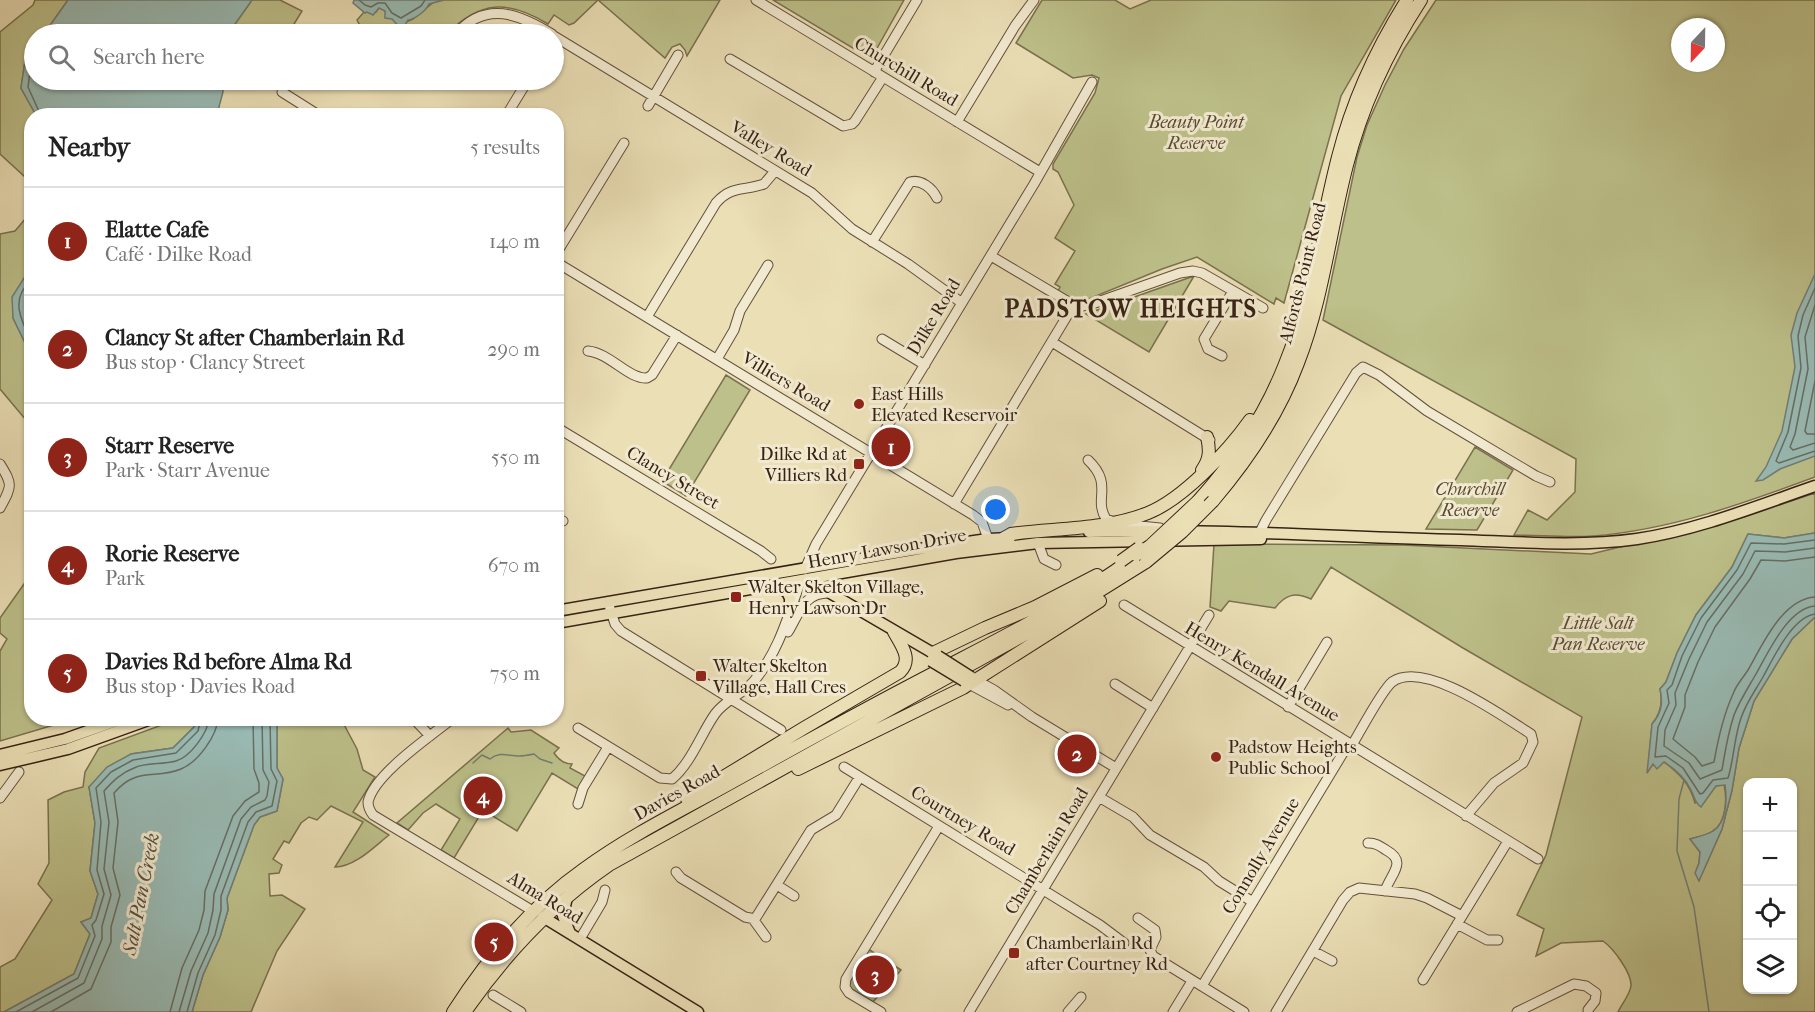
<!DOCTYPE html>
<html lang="en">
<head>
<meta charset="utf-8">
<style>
  body { margin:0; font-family:"IM FELL French Canon",serif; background:#f6f6f6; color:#222 }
  .controls { position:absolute; right:18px; bottom:18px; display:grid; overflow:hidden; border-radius:12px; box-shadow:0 2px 4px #0004 }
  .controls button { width:54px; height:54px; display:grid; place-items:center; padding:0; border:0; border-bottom:2px solid #e0e0e0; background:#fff; color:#222; font:30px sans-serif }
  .compass { position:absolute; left:1671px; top:18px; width:54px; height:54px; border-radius:50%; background:#fff; box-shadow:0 2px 4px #0004; rotate:202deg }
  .you { position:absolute; left:996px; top:510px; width:21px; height:21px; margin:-15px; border:4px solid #fff; border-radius:50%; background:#1a73e8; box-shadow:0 0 0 9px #1a73e833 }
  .badge { display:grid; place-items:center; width:39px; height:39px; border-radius:50%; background:#8f2418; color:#fff; font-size:20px; font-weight:700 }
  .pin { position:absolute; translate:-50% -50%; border:3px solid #fff; box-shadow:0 2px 6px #0006 }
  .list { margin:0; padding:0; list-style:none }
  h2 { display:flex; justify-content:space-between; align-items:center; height:78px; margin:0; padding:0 24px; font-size:26px }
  h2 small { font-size:20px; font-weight:400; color:#767676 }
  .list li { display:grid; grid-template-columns:39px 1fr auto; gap:18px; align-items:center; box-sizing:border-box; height:108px; padding:0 24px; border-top:2px solid #e0e0e0 }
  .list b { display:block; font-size:22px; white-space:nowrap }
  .list p { margin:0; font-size:20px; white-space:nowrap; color:#767676 }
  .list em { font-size:20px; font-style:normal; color:#767676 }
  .icon { flex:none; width:33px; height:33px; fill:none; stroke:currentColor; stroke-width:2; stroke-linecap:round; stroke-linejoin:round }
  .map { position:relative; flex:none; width:1815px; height:1012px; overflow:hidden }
  .search { position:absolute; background:#fff; box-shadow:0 2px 4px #0004; left:24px; top:24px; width:540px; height:66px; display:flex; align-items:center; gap:15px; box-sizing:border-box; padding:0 21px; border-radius:33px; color:#767676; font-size:22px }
  .panel { position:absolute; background:#fff; box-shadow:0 2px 4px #0004; left:24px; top:108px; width:540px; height:618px; border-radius:24px }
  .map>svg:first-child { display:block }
</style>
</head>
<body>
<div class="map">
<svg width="1815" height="1012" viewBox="0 0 1815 1012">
  <rect width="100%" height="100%" fill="#ebdfb6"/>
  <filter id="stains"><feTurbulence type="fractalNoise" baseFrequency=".00333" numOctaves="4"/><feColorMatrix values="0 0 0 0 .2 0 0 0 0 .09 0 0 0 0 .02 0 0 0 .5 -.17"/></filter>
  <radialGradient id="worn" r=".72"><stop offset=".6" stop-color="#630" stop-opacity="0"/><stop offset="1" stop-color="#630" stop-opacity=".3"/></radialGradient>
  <path fill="#bdc08a" stroke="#7a714f" stroke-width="1.5" fill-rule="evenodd" d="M35 0H68L44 34H34V48L25 61 21 88 36 115 32 116 31 207 25 177 0 154V32L33 5Z
    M252 0H280L302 11 288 34H279L268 28 263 34H228Z
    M444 0H720L687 56 685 50 680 44 672 47 665 58 598 0 574 23 569 25 554 15 548 24C508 0 480 0 447 34H363L362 29 357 20 364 12H376L379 8 383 9 399 25 413 19 435 1Z
    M773 0H904L871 59Z
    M1042 0H1115L1130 9 1151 0H1396L1341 96 1284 303 1276 298 1274 304 1197 257 1162 269 1079 303 1058 291 1060 287 1055 284 1075 251 1055 238 1074 205 1058 172 1053 169V164L1095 93 1099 78 1092 75 1073 78 1016 43Z
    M1436 0H1815V477C1742 504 1670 530 1593 536 1567 538 1540 535 1514 535L1528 510 1547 520 1575 492 1576 459 1323 320 1357 157 1367 125 1385 85 1404 49ZM1680 27H1716V63H1680Z
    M31 212V274L26 275 13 318 31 355V426L0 389V234L15 231Z
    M1194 276 1149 352 1086 314Z
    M726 375 750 390 686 496 662 481Z
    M1475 447 1513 470 1477 530 1426 529Z
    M1815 493V533L1784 538 1748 534 1732 567 1696 615 1677 653 1666 682 1660 689C1663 702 1661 713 1652 724L1648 771 1653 764 1657 768 1663 761C1679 773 1690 784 1695 803L1716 786 1724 784C1727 798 1727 822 1713 831 1708 835 1697 837 1690 839L1700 852 1699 863 1696 873 1699 880 1722 829 1732 790 1739 748 1754 701 1792 639 1815 617V1012H1618C1622 1004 1630 994 1631 986 1632 973 1613 948 1603 941L1561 943 1536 956 1544 929 1517 915 1546 855 1582 717 1463 648 1331 567 1311 599C1295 592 1286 594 1275 608L1229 601 1221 611 1210 607 1214 544 1402 545 1591 554 1744 517ZM1748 782H1792V990H1748Z
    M29 577 32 578V718L74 719 0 741V651L7 639 0 633V618Z
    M178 719H196L194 727 173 748 131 754 89 787 95 823 90 871 98 894 91 918 81 922 90 934 74 974 4 1012H0V967L15 959 52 900 38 884 49 863 48 800 64 792 83 787 85 772 99 748Z
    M274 719H341L357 749 363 770 375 777 353 812 389 835C375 846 355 867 335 867L363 822 331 806 317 820 309 817 301 823 289 843 284 841 273 859 282 865 279 873 269 874 270 896 282 895 305 909 277 951 251 1012H192L203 975 220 937 228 910 227 898 254 825 260 817 277 811 283 779 277 768V722Z
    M508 728 511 732 531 730 559 748 554 753C558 759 564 764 572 764L570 768 585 776 578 789 552 773 517 831 483 810 454 858 441 850 460 819 436 804 423 813 408 830 397 823Z
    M868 949 901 970 872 1003 851 990 848 983Z"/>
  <path fill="#99bbb5" stroke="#727e75" stroke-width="1.5" d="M68 0H252L228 34H44Z
    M354 0H444L429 4C426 11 415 19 408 20L402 30 392 19 385 18V11L379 8 373 15 367 12 365 13 353 3Z
    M34 48V80H207V81H223C226 96 216 104 219 115H36L21 88 25 61Z
    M31 274H32L31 355 13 318 12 297 26 275Z
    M1815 274V456L1780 469 1763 480 1756 481 1766 467 1782 431 1795 367 1791 335 1797 313Z
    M1815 533V617L1792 639 1754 701 1739 748 1732 790 1722 829 1699 881 1695 873 1699 863 1700 852 1690 839C1697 837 1707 835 1713 831 1727 823 1727 798 1725 785L1716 786 1701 807C1694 802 1695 797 1691 790 1685 777 1675 769 1664 762L1657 769 1653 764 1647 773 1652 724C1662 713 1663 702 1660 689L1666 682 1677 653 1696 615 1732 567 1748 534 1784 538Z
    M196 719H274L277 722V768L283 779 277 811 260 817 254 825 227 898 228 910 220 937 203 975 192 1012H4L74 974 90 934 81 922 91 918 98 894 90 871 95 823 89 787 107 767 131 754 173 748 194 727Z"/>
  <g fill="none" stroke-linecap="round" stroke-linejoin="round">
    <path stroke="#686e64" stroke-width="1.5" d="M359 0 365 5 371 7 378 3H385L392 13 401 18 421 6 425 0
      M34 58 31 64 28 87 41 116
      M32 280C9 298 21 321 32 342
      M1815 288 1803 315 1798 336 1801 368 1788 432 1776 461 1779 463 1815 451
      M1815 305 1805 337 1808 369 1795 434 1790 447 1793 450 1815 443
      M1815 381 1805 431 1807 434H1815
      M1815 540 1784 544 1751 543 1737 570 1701 618 1682 656 1672 685 1667 690 1669 703 1658 727 1655 757 1666 756 1683 768 1700 794 1703 793 1713 780 1728 778C1734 759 1734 738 1741 718 1746 703 1755 691 1763 677 1773 659 1792 617 1815 614
      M1815 548 1785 552 1755 551 1743 574 1707 622 1689 659 1675 693 1676 705 1665 730 1664 746 1689 763 1700 779 1722 770C1725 751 1728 733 1734 715 1740 700 1748 688 1756 674 1768 653 1788 608 1815 606
      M1815 557 1785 561 1761 560 1750 579 1715 627 1698 662 1685 695V707L1673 739 1695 757 1702 766 1714 762C1718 739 1723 716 1733 694 1736 685 1743 678 1748 670 1762 646 1782 599 1815 597
      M16 1012 78 978 95 936 92 925 96 920 104 894 97 870 101 822 96 788 111 772 133 760 176 753 198 731 201 718
      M32 1012 84 983 102 939V926L111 895 104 869 109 822 104 791C113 781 121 773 134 768 146 762 162 765 176 761 190 757 208 733 209 718
      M51 1012 91 989 111 942V927L120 895 113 868 118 822 114 793C137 766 155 780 181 769 198 762 217 736 218 718
      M170 1012 182 968 199 930 204 910 205 891 233 816 245 801 259 792V783L254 769 253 718
      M179 1012 191 971 208 933 213 910 214 894 241 819 251 807 265 800 267 796 269 782 263 770 262 718
      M187 1012 198 973 215 935 221 910V896L248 822 256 812 272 806 277 781 271 769 270 718"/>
    <path stroke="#727e75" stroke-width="1.5" d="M473 763 482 755 490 759C500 751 508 756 519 756 524 756 529 755 534 754L540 759 552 763
      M1684 780 1679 799 1677 851 1694 907 1709 1012"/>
    <defs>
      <path id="minor" d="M756 0 1040 172
        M456 34C486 0 519 14 552 34
        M554 36 812 193 852 229 908 264 962 303
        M730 59 843 126 852 124 855 121 883 77
        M874 72 917 0
        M282 92 320 116
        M648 106 678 55
        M506 116 528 80
        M957 122 1015 26 1034 0
        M872 242 910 182C921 179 932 188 937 198
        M556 254 624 143
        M991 256 1077 307 1092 304 1180 273 1193 271 1202 273 1263 308
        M556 262 973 515 982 522 988 539
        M647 317 716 203C732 185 745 191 764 184L775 171
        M882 339 925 365
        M1052 342 1210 440
        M588 351C610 353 628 379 647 378L652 375 677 335
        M1222 356 1208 349 1204 339 1233 291
        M717 359 734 330 740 311 768 265
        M556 427 761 551 771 559
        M1088 460C1114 485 1093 498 1106 519L1120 524 1160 528
        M0 464C13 485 12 486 0 508
        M954 504 1073 306
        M556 518 563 521
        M1259 539 1260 532 1266 520 1356 373 1363 367 1379 375 1427 411 1536 476 1550 482
        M1038 543 1044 559 1056 565
        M805 569 816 544 1034 184 1092 82
        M608 602 615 624 621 631 781 730
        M1124 605 1538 859
        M788 632C800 612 804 592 830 593
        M976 680 994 690 1032 717 1116 768
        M969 684 1008 705
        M1115 684 1153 708
        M1288 707 1327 642
        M413 718 430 736
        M453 718C430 737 374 774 368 802 368 807 370 811 373 815L533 911
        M578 728 660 778 672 779C691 763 701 734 715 714 725 700 743 694 754 681 779 651 788 616 801 580
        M1352 745C1360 732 1382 690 1392 682 1424 659 1502 716 1531 734L1533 742 1523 763 1494 783 1466 816
        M844 767 1100 925 1124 943
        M1099 797 1133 817 1150 835 1204 867 1219 881 1253 902
        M0 798 19 772
        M578 804 583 788 608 747
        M1368 843C1376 843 1380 846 1386 850 1408 862 1391 873 1385 891
        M676 872 681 878 745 917 755 919 811 830 836 815 859 778
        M777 885 794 896
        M1138 918 1155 930 1156 937 1150 950 1153 956 1244 1012
        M753 919 766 937
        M1457 924 1487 940H1498
        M580 939 602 902 605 890
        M1313 951 1332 961
        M1423 980 1508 841
        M1202 986 1349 743
        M493 995 521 1012
        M881 1012 849 993 845 987 846 979 939 826
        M969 1012 1209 615
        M1068 1012 1081 997
        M1173 1012 1192 981
        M1276 1012 1343 900 1350 892 1359 888 1415 894 1427 898 1462 916
        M1517 1012 1574 984 1586 986 1596 993 1595 1001 1588 1010"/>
      <path id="major" d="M1089 532C1213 528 1336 537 1460 540 1519 542 1579 547 1637 539 1698 530 1757 506 1815 486
        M804 581 818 586 938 656
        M774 585 787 592 790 598V614
        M556 611 912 550 988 539 1010 538
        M556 623 956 553 1038 543 1261 539
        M0 755 65 739 124 718
        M0 765 68 749 154 718
        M567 897 563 916 570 933
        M543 917 698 1012"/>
      <path id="highway" d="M1202 470C1210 459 1210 450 1207 437
        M1198 501C1235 460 1265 415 1285 364 1312 298 1320 226 1338 157 1352 102 1376 49 1407 0
        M1213 501C1248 460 1279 414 1298 363 1323 299 1330 230 1347 165 1362 106 1388 51 1421 0
        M1004 538 1011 534C1055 528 1106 530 1148 513 1183 499 1228 451 1250 420
        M933 653 985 628 1035 607 1097 575
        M798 769 963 688 1100 601
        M687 799 804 728 900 672C913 659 901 645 894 632
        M453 1012C489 956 530 907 584 869 629 836 680 811 729 784 789 751 848 718 909 686 984 646 1064 609 1133 558
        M465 1012C505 954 551 905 609 865L1069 610 1146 562"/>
    </defs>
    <use href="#minor" stroke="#64513c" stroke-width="11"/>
    <use href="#major" stroke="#372214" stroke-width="13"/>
    <use href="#highway" stroke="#372214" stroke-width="14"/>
    <use href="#minor" stroke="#f2ead0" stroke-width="9"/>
    <use href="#major" stroke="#ebdfb6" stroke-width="10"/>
    <use href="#highway" stroke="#ebdfb6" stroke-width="12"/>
    <defs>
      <path id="major-bridge" d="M938 656 971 677
        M931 661 964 681"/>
      <path id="highway-bridge" d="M1136 555 1150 546 1198 501
        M1121 561 1139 548
        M1146 562 1182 532 1213 501"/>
    </defs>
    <use href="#major-bridge" stroke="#372214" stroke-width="13" stroke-linecap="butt"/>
    <use href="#highway-bridge" stroke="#372214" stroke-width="14" stroke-linecap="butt"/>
    <use href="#major-bridge" stroke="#ebdfb6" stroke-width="10"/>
    <use href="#highway-bridge" stroke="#ebdfb6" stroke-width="12"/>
  </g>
  <g fill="#8f2418" stroke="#f2ead0" stroke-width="2">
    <circle cx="859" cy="404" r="6"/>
    <rect x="853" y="458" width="12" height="12" rx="3"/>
    <rect x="730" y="591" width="12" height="12" rx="3"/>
    <rect x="695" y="670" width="12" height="12" rx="3"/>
    <circle cx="1216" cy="757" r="6"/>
    <rect x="1008" y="947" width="12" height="12" rx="3"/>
  </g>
  <g text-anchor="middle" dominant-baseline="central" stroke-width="6" stroke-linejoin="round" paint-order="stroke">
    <g font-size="18" fill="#372214" stroke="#f2ead0">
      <text transform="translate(906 72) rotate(31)">Churchill Road</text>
      <text transform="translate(771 149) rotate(31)">Valley Road</text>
      <text transform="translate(1303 273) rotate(-76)">Alfords Point Road</text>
      <text transform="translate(934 317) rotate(-59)">Dilke Road</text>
      <text transform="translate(786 382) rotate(31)">Villiers Road</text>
      <text transform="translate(673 478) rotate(31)">Clancy Street</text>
      <text transform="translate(887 549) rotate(-10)">Henry Lawson Drive</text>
      <text transform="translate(1262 672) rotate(31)">Henry Kendall Avenue</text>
      <text transform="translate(677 793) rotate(-29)">Davies Road</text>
      <text transform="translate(963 821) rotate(31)">Courtney Road</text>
      <text transform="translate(1047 851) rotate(-59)">Chamberlain Road</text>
      <text transform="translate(1261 856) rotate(-59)">Connolly Avenue</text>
      <text transform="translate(545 898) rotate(31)">Alma Road</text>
    </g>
    <g font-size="18" font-style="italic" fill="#584a32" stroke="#f2ead0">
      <text x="1196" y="122">Beauty Point<tspan x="1196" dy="21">Reserve</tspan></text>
      <text x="1470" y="489">Churchill<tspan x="1470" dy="21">Reserve</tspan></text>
      <text x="1598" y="623">Little Salt<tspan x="1598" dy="21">Pan Reserve</tspan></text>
    </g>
    <g font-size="18" fill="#372214" stroke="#f2ead0" text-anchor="start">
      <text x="871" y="394">East Hills<tspan x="871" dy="21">Elevated Reservoir</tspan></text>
      <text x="847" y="454" text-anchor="end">Dilke Rd at<tspan x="847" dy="21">Villiers Rd</tspan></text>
      <text x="748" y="587">Walter Skelton Village,<tspan x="748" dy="21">Henry Lawson Dr</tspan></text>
      <text x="713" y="666">Walter Skelton<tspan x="713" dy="21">Village, Hall Cres</tspan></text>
      <text x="1228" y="747">Padstow Heights<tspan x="1228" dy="21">Public School</tspan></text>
      <text x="1026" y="943">Chamberlain Rd<tspan x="1026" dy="21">after Courtney Rd</tspan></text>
    </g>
    <g font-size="20" font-style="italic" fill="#545044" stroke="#f2ead0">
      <text transform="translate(141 894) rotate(-79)">Salt Pan Creek</text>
    </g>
    <g font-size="24" font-weight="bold" letter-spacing="1.5" fill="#372214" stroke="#f2ead0">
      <text x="1131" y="309">PADSTOW HEIGHTS</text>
    </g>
  </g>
  <rect width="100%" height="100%" filter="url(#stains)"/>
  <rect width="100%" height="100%" fill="url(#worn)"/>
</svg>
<div class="controls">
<button>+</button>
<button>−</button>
<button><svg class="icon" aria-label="locate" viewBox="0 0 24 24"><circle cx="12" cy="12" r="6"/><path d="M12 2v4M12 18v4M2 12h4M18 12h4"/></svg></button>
<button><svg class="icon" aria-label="layers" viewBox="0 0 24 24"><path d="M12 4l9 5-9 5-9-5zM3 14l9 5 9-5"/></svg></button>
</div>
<svg class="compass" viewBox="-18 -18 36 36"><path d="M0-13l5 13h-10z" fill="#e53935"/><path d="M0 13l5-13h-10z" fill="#767676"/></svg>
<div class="you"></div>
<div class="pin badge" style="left:891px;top:447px">1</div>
<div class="pin badge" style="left:1077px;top:754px">2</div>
<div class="pin badge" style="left:875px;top:975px">3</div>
<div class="pin badge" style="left:483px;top:796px">4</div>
<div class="pin badge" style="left:494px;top:942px">5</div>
<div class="search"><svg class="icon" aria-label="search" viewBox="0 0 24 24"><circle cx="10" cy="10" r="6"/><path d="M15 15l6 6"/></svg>Search here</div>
<section class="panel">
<h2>Nearby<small>5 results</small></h2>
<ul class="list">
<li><span class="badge">1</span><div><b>Elatte Cafe</b><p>Café · Dilke Road</p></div><em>140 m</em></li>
<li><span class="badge">2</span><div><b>Clancy St after Chamberlain Rd</b><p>Bus stop · Clancy Street</p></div><em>290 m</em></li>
<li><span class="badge">3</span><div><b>Starr Reserve</b><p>Park · Starr Avenue</p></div><em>550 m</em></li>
<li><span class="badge">4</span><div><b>Rorie Reserve</b><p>Park</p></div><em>670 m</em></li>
<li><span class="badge">5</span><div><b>Davies Rd before Alma Rd</b><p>Bus stop · Davies Road</p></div><em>750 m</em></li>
</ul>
</section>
</div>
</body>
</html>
